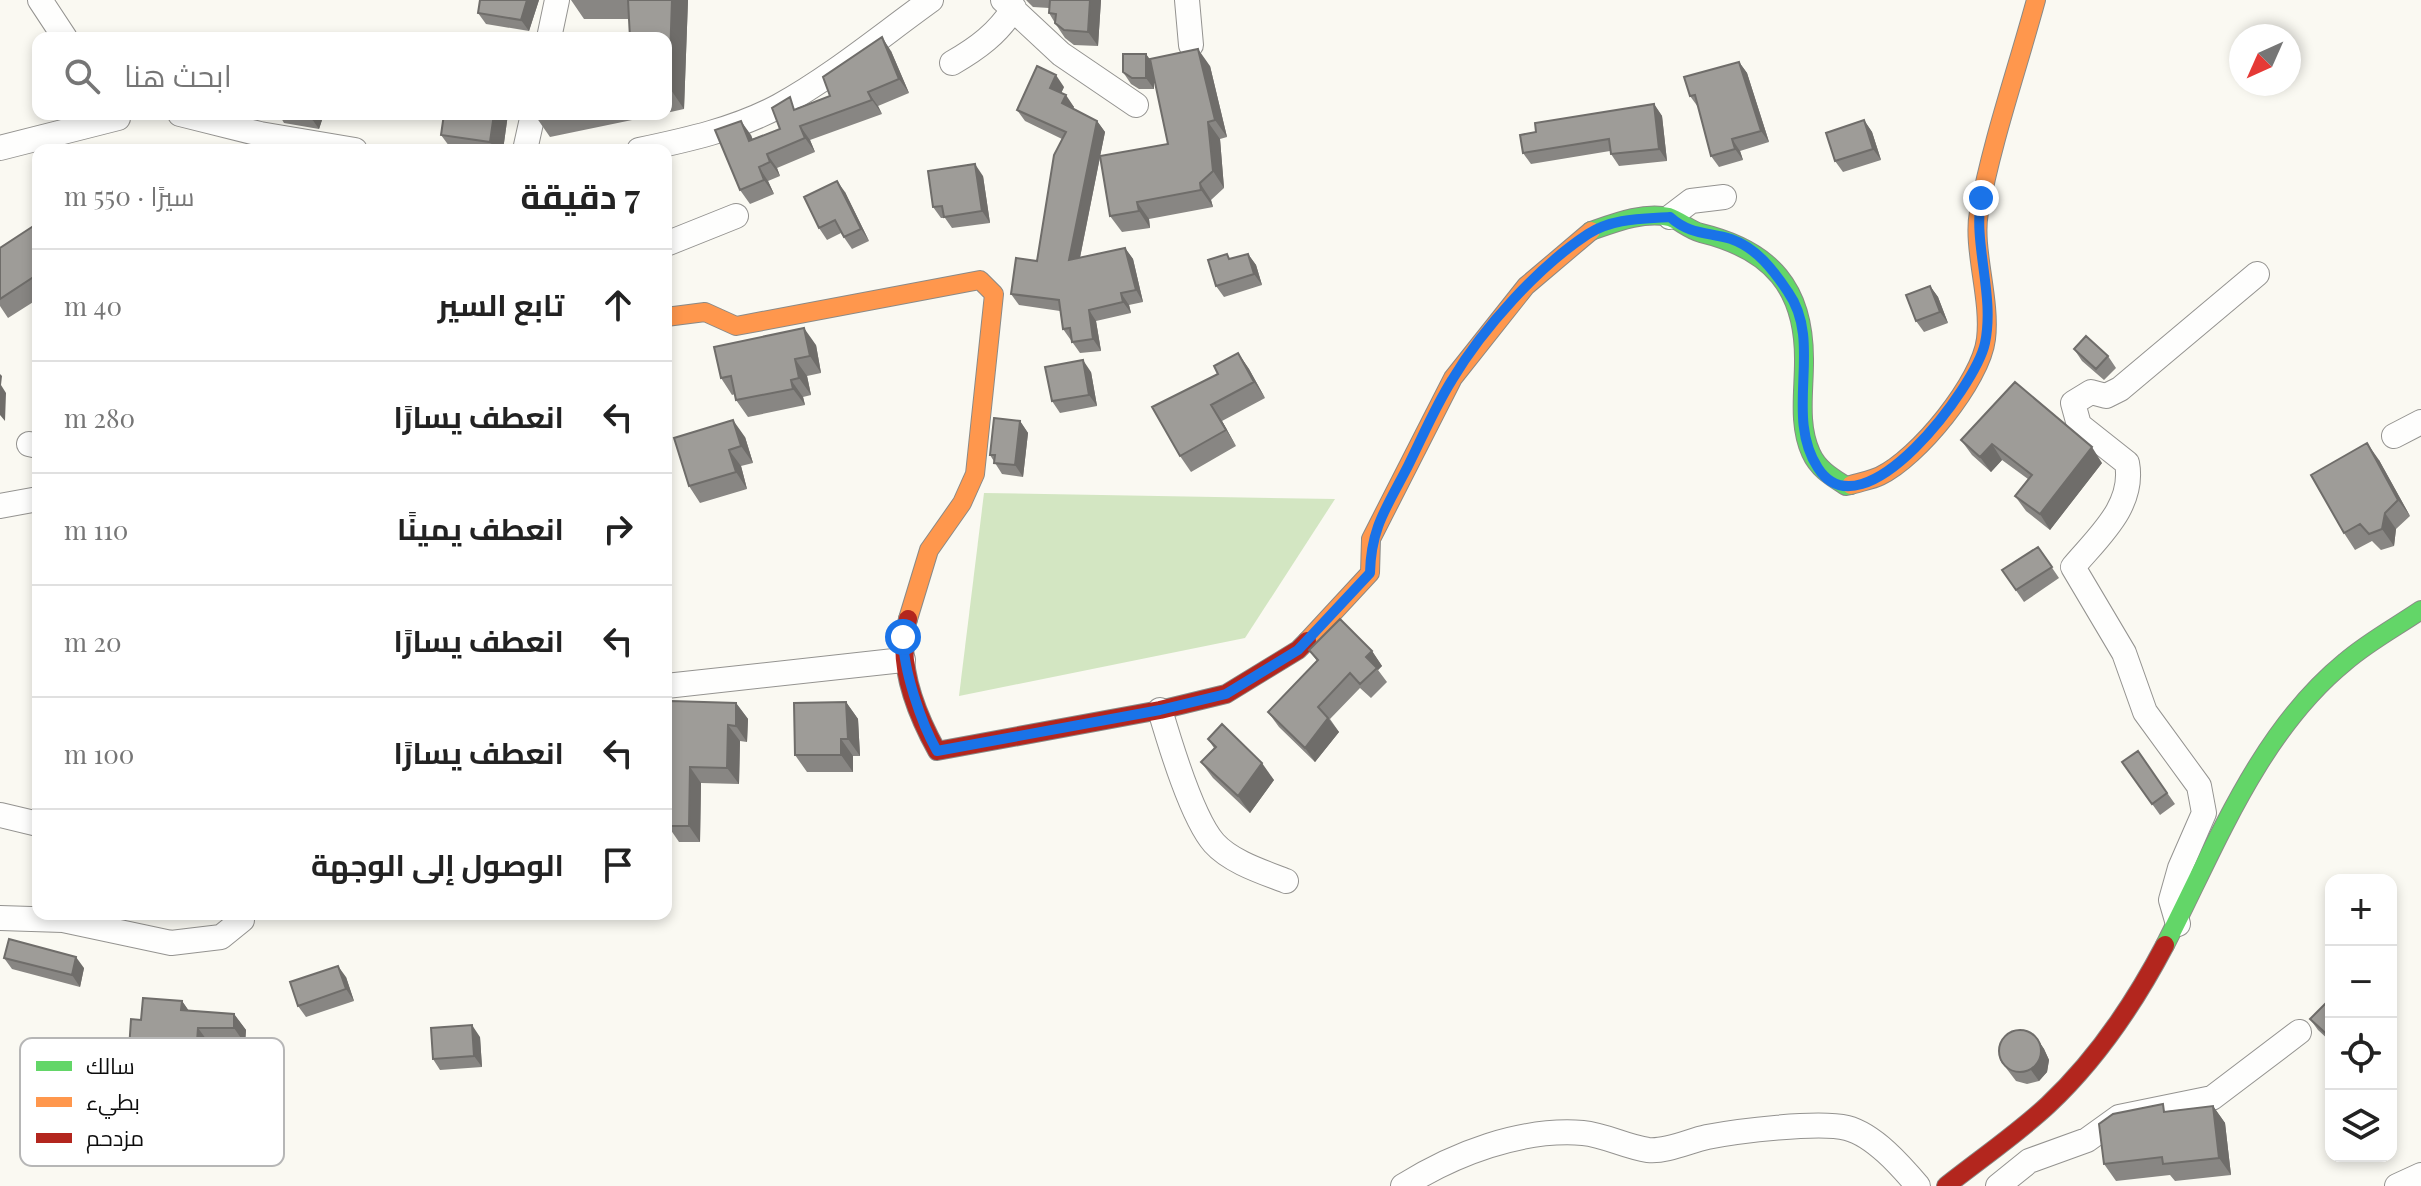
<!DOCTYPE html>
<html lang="ar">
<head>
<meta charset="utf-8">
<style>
  body { margin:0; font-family:"Playfair Display",Cairo,serif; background:#f2f2f2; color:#222; direction:rtl }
  .controls { position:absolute; right:24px; bottom:24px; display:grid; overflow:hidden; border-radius:16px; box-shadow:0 4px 12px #0003 }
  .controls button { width:72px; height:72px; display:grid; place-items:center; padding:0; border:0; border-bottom:2px solid #e0e0e0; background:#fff; color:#222; font:40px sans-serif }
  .compass { position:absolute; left:2229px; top:24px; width:72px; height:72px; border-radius:50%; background:#fff; box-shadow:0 4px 12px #0003; rotate:225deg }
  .stop { position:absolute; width:24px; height:24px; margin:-18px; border:6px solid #1a73e8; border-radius:50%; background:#fff }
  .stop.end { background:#1a73e8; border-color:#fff; box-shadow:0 2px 8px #0008 }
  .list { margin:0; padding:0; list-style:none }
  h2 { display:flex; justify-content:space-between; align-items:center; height:104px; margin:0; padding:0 32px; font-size:34px }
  h2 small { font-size:26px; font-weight:400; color:#767676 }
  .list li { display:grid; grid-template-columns:52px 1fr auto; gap:24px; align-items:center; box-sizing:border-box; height:112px; padding:0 32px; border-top:2px solid #e0e0e0 }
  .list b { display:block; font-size:30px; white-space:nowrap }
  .list em { font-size:26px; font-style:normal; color:#767676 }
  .icon { flex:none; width:44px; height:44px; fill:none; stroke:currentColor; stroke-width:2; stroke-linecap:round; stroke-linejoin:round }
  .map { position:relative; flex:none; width:2421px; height:1186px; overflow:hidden; direction:ltr }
  .search { position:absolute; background:#fff; box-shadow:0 4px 12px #0003; left:32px; top:32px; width:640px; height:88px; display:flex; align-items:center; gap:20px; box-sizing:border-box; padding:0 28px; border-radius:16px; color:#767676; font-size:30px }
  .panel { position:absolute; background:#fff; box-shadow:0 4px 12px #0003; left:32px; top:144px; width:640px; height:776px; border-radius:16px; direction:rtl }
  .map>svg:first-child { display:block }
</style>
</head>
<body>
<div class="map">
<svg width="2421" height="1186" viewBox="0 0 2421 1186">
  <rect width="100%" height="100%" fill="#faf9f2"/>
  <path fill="#d3e6c2" d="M984 493 1335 499 1245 638 959 696Z"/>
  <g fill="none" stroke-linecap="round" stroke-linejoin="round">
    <defs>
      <path id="street" d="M40 0 65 38
        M1003 0 1061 54 1136 105
        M1187 0 1191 45
        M549 38 557 0
        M952 63C978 48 997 34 1014 8
        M180 114 260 134 355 150
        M0 148 118 118
        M525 150 533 114
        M639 150C687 140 736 129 779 106 833 76 881 36 931 0
        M1670 217 1691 201 1724 197
        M666 244 736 216
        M2394 436 2421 422
        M29 444 38 446
        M0 506 38 499
        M666 686 903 660
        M1160 710C1170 744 1192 818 1214 843 1231 862 1263 872 1286 881
        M0 815 38 824
        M0 918 63 920 171 943 221 937 242 920V914
        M2178 924 2171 900 2180 868 2204 813 2199 786 2145 712 2124 653 2073 567C2098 537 2135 506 2127 463L2079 425 2073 403 2091 392 2106 396 2120 389 2257 274
        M1403 1186C1454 1154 1521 1128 1583 1133 1605 1135 1626 1147 1648 1150 1666 1152 1689 1141 1707 1137 1738 1131 1818 1121 1847 1128 1874 1135 1901 1166 1918 1186
        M1998 1186 2029 1161 2087 1140 2119 1117 2212 1098 2299 1032
        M2397 1186 2421 1175"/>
      <path id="fast" d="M1591 231C1614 223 1644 211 1669 217 1679 220 1689 230 1701 233 1771 250 1805 288 1804 362 1804 392 1798 425 1811 453 1818 469 1832 477 1846 486L1851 485
        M2165 945C2215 848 2258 733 2345 662 2368 642 2396 627 2421 610"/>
      <path id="slow" d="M666 317 705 312 736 326 980 280 994 294 975 474 962 503 929 550 908 619
        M1851 485C1860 482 1872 480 1880 476 1918 458 1981 381 1986 339 1991 299 1972 248 1979 212 1992 141 2017 70 2036 0
        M1307 641 1370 573 1371 539 1453 378 1526 286 1591 231"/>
      <path id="jam" d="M908 619C896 662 916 713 937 751L1160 710 1226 694 1298 650 1307 641
        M1946 1186C1980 1159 2017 1134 2048 1105 2097 1059 2134 1004 2165 945"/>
    </defs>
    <use href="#street" stroke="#949390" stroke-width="26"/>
    <use href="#fast" stroke="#8a8a87" stroke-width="20"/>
    <use href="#slow" stroke="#8a8a87" stroke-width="20"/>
    <use href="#jam" stroke="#8a8a87" stroke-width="20"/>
    <use href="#street" stroke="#fefefd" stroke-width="24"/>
    <use href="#fast" stroke="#63d668" stroke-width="18"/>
    <use href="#slow" stroke="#ff974d" stroke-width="18"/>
    <use href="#jam" stroke="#b3261e" stroke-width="18"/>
  </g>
  <path fill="#888683" d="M480 0H539L529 31 486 24 478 13Z
    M571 0H688L684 109 666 113V38L629 19H584Z
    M1026 0H1101L1098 46 1074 45 1065 38 1055 23 1049 13V8L1033 7Z
    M891 51 909 93 878 106 882 114 810 140 815 152 777 168 780 176 768 181 774 194 750 204 740 190 751 135 752 139 780 129 797 108 830 96Z
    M1146 54 1151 62 1210 66 1227 137 1220 139 1224 188 1211 200 1213 207 1149 219 1150 228 1122 232 1110 216 1100 157 1080 258 1125 248 1133 259 1143 302 1129 305 1131 313 1096 321 1101 351 1080 353 1063 329 1060 311 1019 305 1011 294 1037 261 1062 139 1025 121 1017 110 1064 87 1061 93 1074 107 1073 108 1097 121 1105 132 1100 156 1168 144 1154 76V89H1139L1131 84 1123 72Z
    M1739 62 1747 73 1769 142 1740 151 1743 160 1719 167 1711 156 1698 107 1690 96Z
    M1654 104 1662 116 1667 161 1619 166 1611 154 1610 151 1531 164 1523 153 1536 132Z
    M272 114H324L319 129 284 123 280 116Z
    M444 114H508L503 150H452L441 135Z
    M534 114H661L550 137Z
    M1864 120 1872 132 1881 160 1843 172 1835 161Z
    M983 176 990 223 952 228 945 218H941L933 207Z
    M845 192 869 241 852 249 841 233 827 240 819 228Z
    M38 223V299L8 318 0 306V248Z
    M1248 254 1256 265 1262 285 1224 297 1216 286 1231 259Z
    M1930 286 1938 297 1948 323 1924 332 1916 321Z
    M816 345 821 373 807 376 811 395 803 397 805 405 748 417 736 400 735 394 732 395 721 378Z
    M2074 349 2108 356 2116 368 2104 380 2082 361Z
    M1238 353 1249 369 1265 398 1222 421 1236 446 1191 472 1180 456 1218 374Z
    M1091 372 1097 406 1060 413 1052 401Z
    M1020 421 1028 433 1023 477 1002 474 990 455Z
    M745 437 753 463 741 466 747 489 700 503 689 486 674 438Z
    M1961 440 2102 463 2050 530 2026 511 2015 496 2028 479 2002 460 1991 472 1972 455Z
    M2379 460 2410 516 2396 529 2394 546 2381 550 2372 541 2355 550 2344 533Z
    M2038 547 2059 578 2024 602 2002 570Z
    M1309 650 1372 651 1382 666 1378 670 1387 682 1371 698 1360 688 1330 719 1339 732 1315 762 1279 727 1268 712 1317 661Z
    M671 701 736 703 748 719 747 742 740 741 739 784 701 783 700 842H679L668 826Z
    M846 702 858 719 860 756H853V772H807L795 755Z
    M1208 739 1274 780 1250 813 1213 778 1201 762 1214 748Z
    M2138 751 2175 804 2160 815 2122 762Z
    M4 958 84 968 80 987 12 969Z
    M346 977 354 1001 306 1017 298 1006Z
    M2331 998V1042L2318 1030 2310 1019Z
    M182 1001 189 1011 234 1014 246 1030 245 1044 209 1043 207 1071 140 1066 129 1050 141 1020Z
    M480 1037 482 1067 440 1070 433 1059Z
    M2036 1037 2044 1049 2049 1060 2047 1072 2039 1081 2027 1084 2016 1081 2000 1060Z
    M2213 1106 2225 1123 2231 1175 2175 1181 2170 1175 2116 1181 2104 1164 2168 1111Z"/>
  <path fill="#6f6d6a" d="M527 0H539L529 31 521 20Z
    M672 0H688L684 109 669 87Z
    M1090 0H1101L1098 46 1088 32Z
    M882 37 891 51 909 93 899 79Z
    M1198 49 1210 66 1227 137 1215 120Z
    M1146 54 1154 65V89L1146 78Z
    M1739 62 1747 73 1769 142 1761 131Z
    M1056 75 1064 87 1058 100 1050 88Z
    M868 92 878 106 882 114 872 100Z
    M1066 95 1074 107 1070 114 1062 103Z
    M1654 104 1662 116 1667 161 1659 149Z
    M313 114H324L319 129 312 119Z
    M494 114H508L503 150H496L490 142Z
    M1864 120 1872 132 1881 160 1873 149Z
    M741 121 751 135 759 155 749 141Z
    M1097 121 1105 132 1077 272 1069 260Z
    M1208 122 1220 139 1224 188 1213 171Z
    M800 126 810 140 815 152 805 138Z
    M1732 139 1740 151 1743 160 1735 149Z
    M767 154 777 168 780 176 770 162Z
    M975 164 983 176 990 223 982 211Z
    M759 167 768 181 774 194 764 180Z
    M837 181 845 192 869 241 861 229Z
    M1200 183 1211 200 1213 207 1201 190Z
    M1137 202 1149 219 1150 228 1139 211Z
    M1125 248 1133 259 1143 302 1136 290Z
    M1248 254 1256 265 1262 285 1254 274Z
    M1930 286 1938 297 1948 323 1940 312Z
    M1121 293 1129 305 1131 313 1123 302Z
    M1089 310 1096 321 1101 351 1093 339Z
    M804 328 816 345 821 373 810 356Z
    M1238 353 1249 369 1265 398 1254 382Z
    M795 359 807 376 811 395 799 378Z
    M1083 360 1091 372 1097 406 1089 395Z
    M0 374 2 376 1 385 6 393 5 421 0 415Z
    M791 380 803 397 805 405 793 389Z
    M1211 405 1222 421 1236 446 1226 430Z
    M733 420 745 437 753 463 741 446Z
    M1020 421 1028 433 1023 477 1015 465Z
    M2367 443 2379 460 2410 516 2398 500Z
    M1992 444 2002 460 1991 472 1980 457Z
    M2092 447 2102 463 2050 530 2040 514Z
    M729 450 741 466 747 489 736 472Z
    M2385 513 2396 529 2394 546 2382 529Z
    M1372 651 1382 666 1378 670 1366 657Z
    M846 702 858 719 860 756 848 739Z
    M736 703 748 719 747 742 736 726Z
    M1328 718 1339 732 1315 762 1305 748Z
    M728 725 740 741 739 784 727 768Z
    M841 739 853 756V772L841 755Z
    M1262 763 1274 780 1250 813 1238 796Z
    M690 767 701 783 700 842 689 826Z
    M76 957 84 968 80 987 72 975Z
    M338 966 346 977 354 1001 346 989Z
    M182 1001 193 1017 181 1010Z
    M234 1014 246 1030 245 1044 234 1028Z
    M472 1025 480 1037 482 1067 474 1056Z
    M198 1028 209 1043 207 1071 196 1055Z
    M2036 1037 2044 1049 2049 1060 2047 1072 2039 1081 2031 1070Z
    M2213 1106 2225 1123 2231 1175 2219 1158Z"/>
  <path fill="#9e9c98" stroke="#6f6d6a" stroke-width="2" d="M480 0H527L521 20 478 13Z
    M628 0H672L669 87 666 88V38H630Z
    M1050 0H1090L1088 32 1064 30 1055 23 1056 14 1049 13Z
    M882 37 899 79 868 92 872 100 800 126 805 138 767 154 770 162 759 167 764 180 740 190 715 130 741 121 749 141 780 129 772 108 790 97 794 110 830 96 823 77Z
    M1198 49 1215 120 1208 122 1213 171 1200 183 1201 190 1137 202 1139 211 1110 216 1100 156 1168 144 1150 59Z
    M1123 54H1146V78H1132L1123 72Z
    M1739 62 1761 131 1732 139 1735 149 1711 156 1695 95 1690 96 1684 77Z
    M1037 66 1056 75 1050 88 1066 95 1062 103 1097 121 1069 260 1125 248 1136 290 1121 293 1123 302 1089 310 1093 339 1072 342 1070 328 1063 329 1059 300 1011 294 1016 258 1037 261 1054 155 1066 132 1017 110Z
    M1654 104 1659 149 1611 154 1609 139 1523 153 1520 135 1536 132 1535 123Z
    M284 114H313L312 119Z
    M444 114H494L490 142 441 135Z
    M1864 120 1873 149 1835 161 1826 133Z
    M975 164 982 211 944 217 942 206 933 207 928 171Z
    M837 181 861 229 844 237 835 220 819 228 804 197Z
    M38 223V274L0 299V248Z
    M1227 254 1229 259 1248 254 1254 274 1216 286 1208 260Z
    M1930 286 1940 312 1916 321 1906 295Z
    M804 328 810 356 795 359 799 378 791 380 793 389 736 400 731 376 721 378 714 347Z
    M2086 336 2108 356 2096 369 2074 349Z
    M1238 353 1254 382 1211 405 1226 430 1180 456 1152 407 1218 374 1214 366Z
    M1083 360 1089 395 1052 401 1045 367Z
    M2015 382 2092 447 2040 514 2015 496 2032 475 1992 444 1980 457 1961 440Z
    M994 418 1020 421 1015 465 994 463 995 455H990Z
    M733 420 741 446 729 450 736 472 689 486 674 438Z
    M2367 443 2398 500 2385 513 2382 529 2369 534 2360 524 2344 533 2311 475Z
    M2038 547 2052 567 2016 590 2002 570Z
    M1340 619 1372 651 1366 657 1377 668 1360 684 1350 673 1318 707 1328 718 1305 748 1268 712 1318 660 1309 650Z
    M671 701 736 703V726L728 725 727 768 690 767 689 826H668Z
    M846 702 848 739H841V755H795L794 703Z
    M1222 724 1262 763 1238 796 1201 762 1216 747 1208 739Z
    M2138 751 2167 793 2152 804 2122 762Z
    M9 939 76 957 72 975 4 958Z
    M338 966 346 989 298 1006 290 982Z
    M143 998 182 1001 181 1010 234 1014V1028H198L196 1055 129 1050 131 1019 141 1020Z
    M2331 998V1038L2310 1019Z
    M472 1025 474 1056 433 1059 431 1028Z
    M1999 1051a21 21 0 1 1 42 0a21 21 0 1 1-42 0Z
    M2163 1104 2164 1112 2213 1106 2219 1158 2163 1164 2162 1157 2104 1164 2099 1124 2113 1114Z"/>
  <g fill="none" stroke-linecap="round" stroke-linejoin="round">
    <path stroke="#1a73e8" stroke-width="10" d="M903 637C903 669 921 723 937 751L1160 710 1226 694 1298 650 1370 573C1371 527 1387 507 1408 466 1422 438 1435 407 1452 380 1483 328 1538 267 1588 234 1613 218 1642 219 1670 217 1690 235 1708 232 1731 239 1757 248 1774 271 1788 292 1824 343 1783 415 1818 468 1863 538 1976 386 1985 343 1995 295 1973 245 1981 198"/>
  </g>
  <rect x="20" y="1038" width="264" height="128" rx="12" fill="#fff" stroke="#b6b6b6" stroke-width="2"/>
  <rect x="36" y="1061" width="36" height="10" fill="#63d668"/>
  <rect x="36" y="1097" width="36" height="10" fill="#ff974d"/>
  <rect x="36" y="1133" width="36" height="10" fill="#b3261e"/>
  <g font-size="22" fill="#0d0d0d">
    <text x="86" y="1074">سالك</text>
    <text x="86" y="1110">بطيء</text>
    <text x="86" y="1146">مزدحم</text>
  </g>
</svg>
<div class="controls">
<button>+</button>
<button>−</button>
<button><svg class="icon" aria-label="locate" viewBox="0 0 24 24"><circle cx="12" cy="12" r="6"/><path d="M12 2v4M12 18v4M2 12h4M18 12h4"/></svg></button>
<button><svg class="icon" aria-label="layers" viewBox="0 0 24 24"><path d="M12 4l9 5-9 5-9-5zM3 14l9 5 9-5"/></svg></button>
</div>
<svg class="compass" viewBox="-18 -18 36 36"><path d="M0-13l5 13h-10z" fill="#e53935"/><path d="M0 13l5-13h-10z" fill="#767676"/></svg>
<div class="stop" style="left:903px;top:637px"></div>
<div class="stop end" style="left:1981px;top:198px"></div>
<div class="search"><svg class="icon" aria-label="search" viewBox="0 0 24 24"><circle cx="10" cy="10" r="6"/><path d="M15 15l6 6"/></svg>ابحث هنا</div>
<section class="panel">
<h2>7 دقيقة<small>سيرًا · 550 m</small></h2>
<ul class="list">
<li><svg class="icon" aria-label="ahead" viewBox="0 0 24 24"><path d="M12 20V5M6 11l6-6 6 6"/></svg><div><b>تابع السير</b></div><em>40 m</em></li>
<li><svg class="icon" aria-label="left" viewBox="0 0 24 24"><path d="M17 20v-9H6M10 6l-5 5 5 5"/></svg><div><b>انعطف يسارًا</b></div><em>280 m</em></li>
<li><svg class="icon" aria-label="right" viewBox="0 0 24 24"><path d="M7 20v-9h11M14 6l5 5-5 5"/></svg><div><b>انعطف يمينًا</b></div><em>110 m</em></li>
<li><svg class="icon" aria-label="left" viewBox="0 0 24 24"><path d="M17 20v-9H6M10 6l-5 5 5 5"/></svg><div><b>انعطف يسارًا</b></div><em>20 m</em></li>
<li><svg class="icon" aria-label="left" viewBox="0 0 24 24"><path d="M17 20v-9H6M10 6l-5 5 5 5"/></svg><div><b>انعطف يسارًا</b></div><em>100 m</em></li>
<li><svg class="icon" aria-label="arrive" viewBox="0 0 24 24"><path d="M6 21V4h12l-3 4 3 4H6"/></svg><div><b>الوصول إلى الوجهة</b></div></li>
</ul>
</section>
</div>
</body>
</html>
